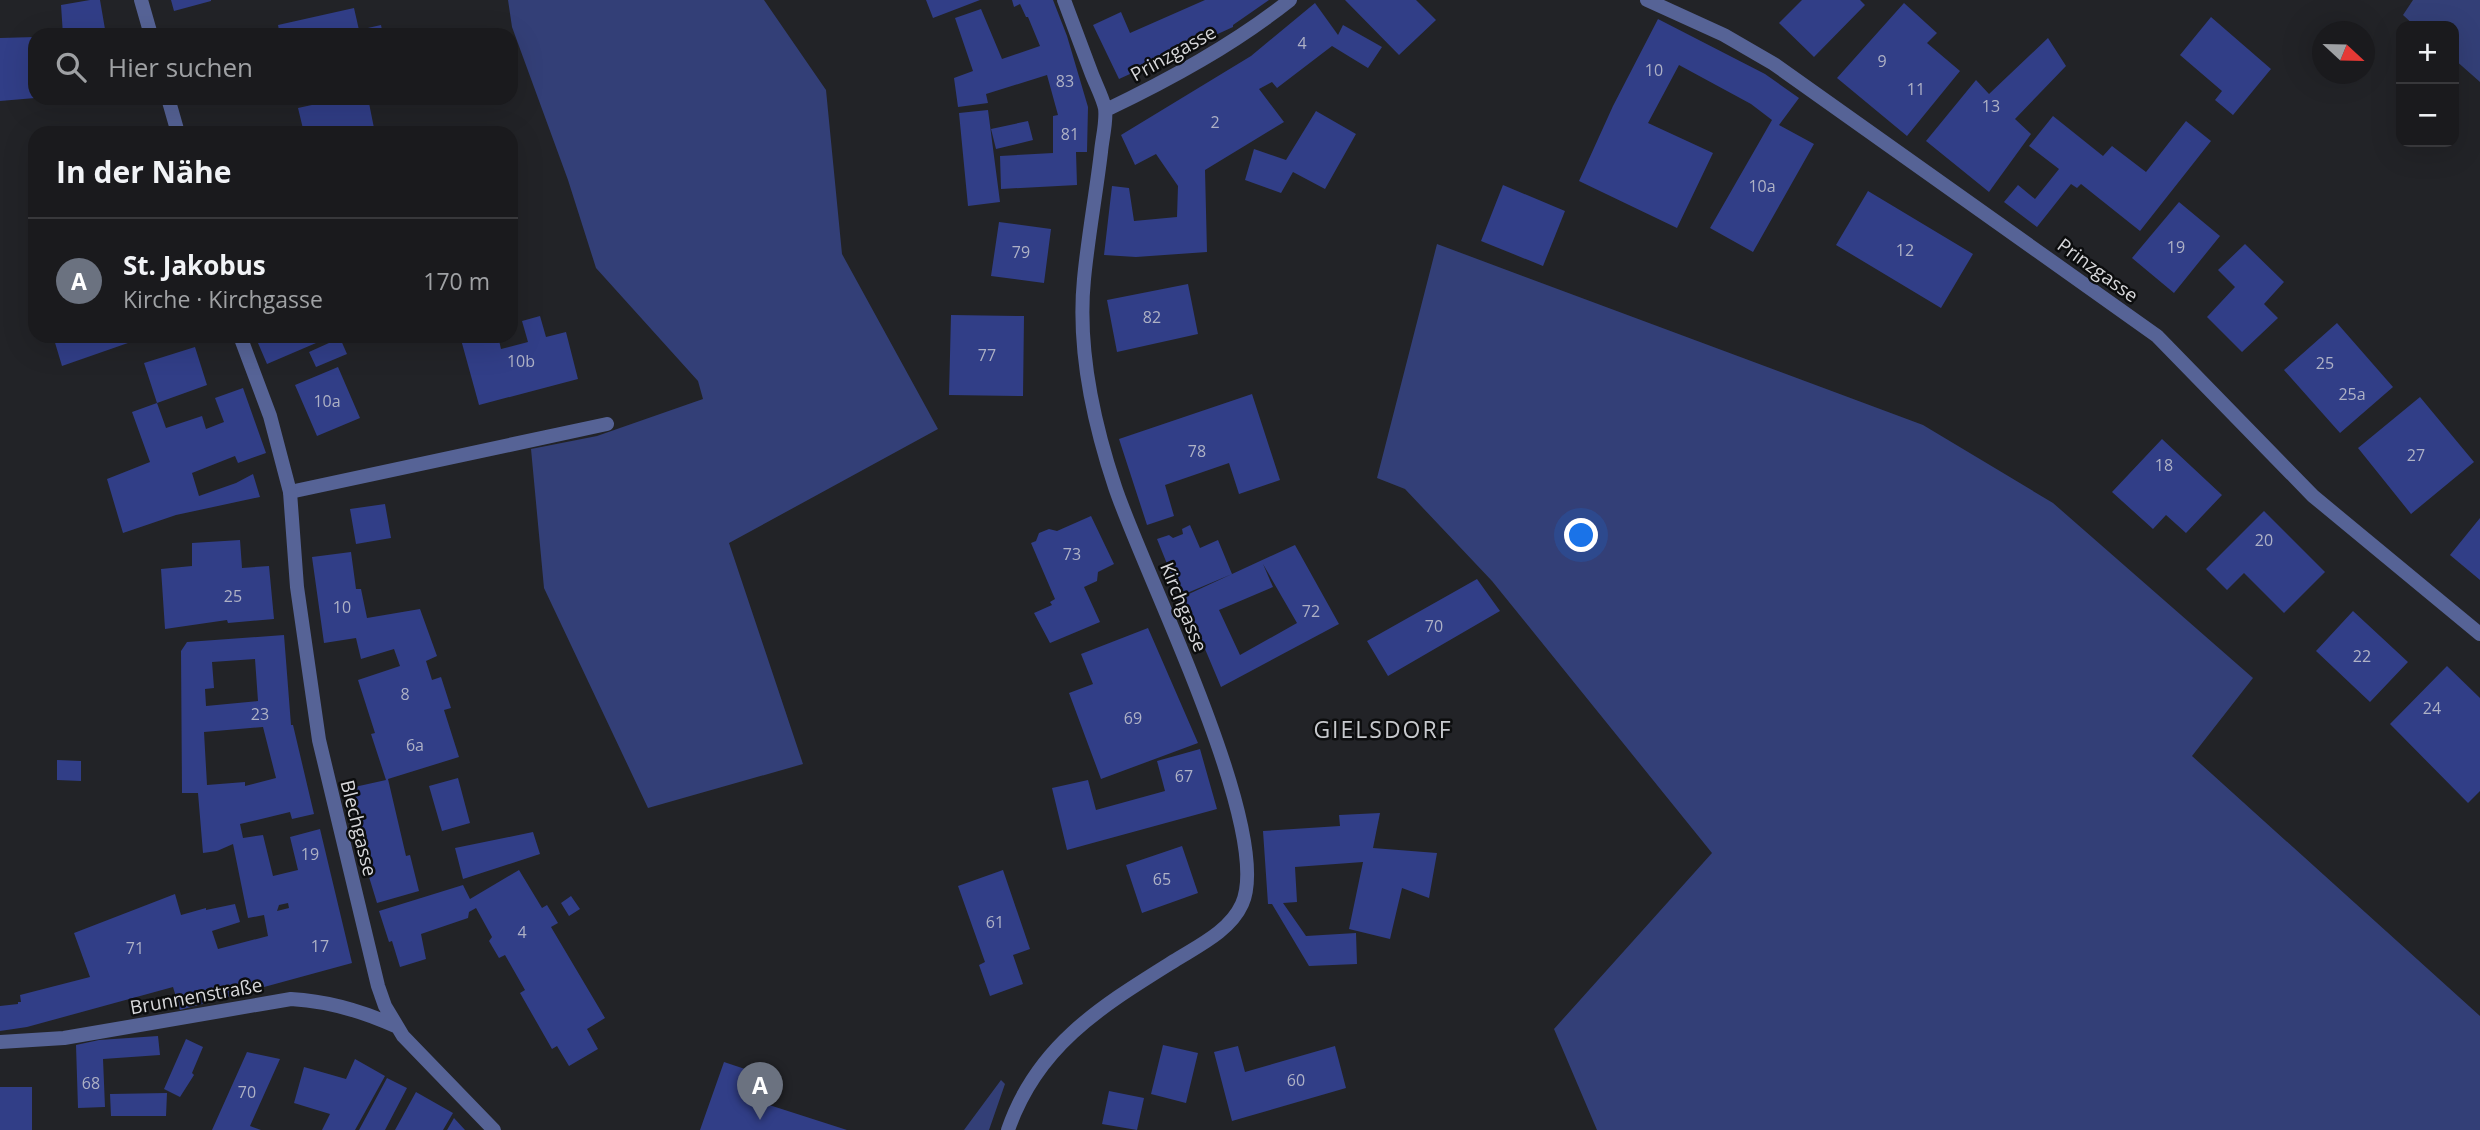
<!DOCTYPE html>
<html lang="de">
<head>
<meta charset="utf-8">
<style>
  body { margin:0; font-family:"Open Sans",sans-serif; background:#27272a; color:#f1f3f6 }
  .controls { position:absolute; right:21px; top:21px; display:grid; overflow:hidden; border-radius:14px; box-shadow:0 7px 28px #0002 }
  .controls button { width:63px; height:63px; display:grid; place-items:center; padding:0; border:0; border-bottom:2px solid #38383b; background:#1a1a1d; color:#f1f3f6; font:35px sans-serif }
  .compass { position:absolute; left:2312px; top:21px; width:63px; height:63px; border-radius:50%; background:#1a1a1d; box-shadow:0 7px 28px #0002; rotate:112deg }
  .you { position:absolute; left:1582px; top:536px; width:24px; height:24px; margin:-18px; border:5px solid #fff; border-radius:50%; background:#1a73e8; box-shadow:0 0 0 10px #1a73e833 }
  .badge { display:grid; place-items:center; width:46px; height:46px; border-radius:50%; background:#9fb3fd; color:#fff; font-size:23px; font-weight:700 }
  .pin { position:absolute; translate:-50% -58px; filter:drop-shadow(0 2px 4px #0008) }
  .pin::after { content:''; position:absolute; top:37px; width:24px; height:21px; background:inherit; clip-path:polygon(0 0,100% 0,50% 100%) }
  .list { margin:0; padding:0; list-style:none }
  h2 { display:flex; justify-content:space-between; align-items:center; height:91px; margin:0; padding:0 28px; font-size:30px }
  h2 small { font-size:23px; font-weight:400; color:#9fa1a4 }
  .list li { display:grid; grid-template-columns:46px 1fr auto; gap:21px; align-items:center; box-sizing:border-box; height:126px; padding:0 28px; border-top:2px solid #38383b }
  .list b { display:block; font-size:26px; white-space:nowrap }
  .list p { margin:0; font-size:23px; white-space:nowrap; color:#9fa1a4 }
  .list em { font-size:23px; font-style:normal; color:#9fa1a4 }
  .icon { flex:none; width:38px; height:38px; fill:none; stroke:currentColor; stroke-width:2; stroke-linecap:round; stroke-linejoin:round }
  .map { position:relative; flex:none; width:2480px; height:1130px; overflow:hidden }
  .search { position:absolute; background:#1a1a1d; box-shadow:0 7px 28px #0002; left:28px; top:28px; width:490px; height:77px; display:flex; align-items:center; gap:18px; box-sizing:border-box; padding:0 24px; border-radius:21px; color:#9fa1a4; font-size:26px }
  .panel { position:absolute; background:#1a1a1d; box-shadow:0 7px 28px #0002; left:28px; top:126px; width:490px; height:217px; border-radius:21px }
  .map>svg:first-child { display:block }
</style>
</head>
<body>
<div class="map">
<svg width="2480" height="1130" viewBox="0 0 2480 1130">
  <rect width="100%" height="100%" fill="#222327"/>
  <path fill="#333f77" d="M508 0H764L826 90 842 254 938 429 729 543 803 764 648 808 544 588 531 449 597 436 703 399 698 381 596 268 568 180 512 27Z
    M2413 0H2480V82L2454 59V26H2415L2403 15Z
    M1437 244 1923 425 2053 503 2253 678 2192 756 2480 1016V1130H1597L1554 1029 1712 853 1492 581 1405 489 1377 478Z
    M1001 1080 1005 1084 989 1130H964Z"/>
  <path fill="#313e87" fill-rule="evenodd" d="M90 0H100L106 35H63L61 5Z
    M171 0H211V1L174 11Z
    M926 0H980L933 18Z
    M1012 0H1053L1067 36 1088 107 1087 152H1076L1077 185 1001 189 1000 156 1053 153V116L1058 115 1047 75 986 94 988 103 958 107 954 78 973 71 955 18 981 9 1002 59 1040 46 1028 17H1026L1020 4 1014 7Z
    M1205 0H1269L1233 25V27L1119 79 1093 25 1121 12 1130 33Z
    M1345 0H1416L1436 20 1399 55Z
    M1802 0H1860L1865 5 1814 57 1779 23Z
    M1315 3 1338 35 1343 25 1382 47 1368 68 1332 46 1277 88 1272 82 1259 89 1284 122 1205 170 1207 252 1136 257 1104 255 1112 186 1129 188 1134 221 1177 217 1178 186 1156 154 1135 165 1121 135 1251 56Z
    M1904 3 1937 33 1927 43 1960 71 1907 136 1837 78Z
    M354 8 359 30 381 25 383 35H280L278 25Z
    M2211 17 2271 69 2233 115 2215 100 2222 91 2180 55Z
    M1658 19 1765 74 1799 98 1779 125 1814 144 1753 252 1710 228 1772 120 1751 104 1679 65 1648 123 1713 153 1677 228 1579 181 1613 106Z
    M35 37V98L0 101V38Z
    M2048 38 2066 66 2015 119 2031 134 1989 192 1926 141 1976 80 1989 94Z
    M344 98H368L375 133H304L298 108Z
    M988 110 1000 202 968 206 959 113Z
    M1316 111 1356 134 1325 189 1293 172 1281 193 1245 180 1254 149 1286 160Z
    M2053 116 2103 156 2112 146 2146 172 2186 121 2211 141 2140 231 2081 184 2077 188 2071 184 2037 227 2004 202 2018 185 2035 199 2059 169 2029 146Z
    M1028 121 1033 140 996 149 991 129Z
    M1503 185 1565 211 1543 266 1481 241Z
    M1868 191 1973 254 1941 308 1836 245Z
    M2179 202 2220 236 2174 293 2132 258Z
    M999 222 1051 229 1044 283 991 276Z
    M2245 244 2284 282 2264 304 2278 318 2242 352 2207 317 2235 287 2218 270Z
    M1188 284 1198 334 1117 352 1107 300Z
    M951 315 1024 316 1023 396 949 395Z
    M540 316 546 337 566 332 578 379 479 405 460 336H498L501 349 528 342 522 321Z
    M2337 323 2393 387 2340 433 2284 370Z
    M53 336H148L62 366Z
    M255 336H321L323 340 267 364Z
    M340 338 347 354 316 367 309 352Z
    M195 347 207 385 157 403 144 363Z
    M338 367 360 418 317 436 295 385Z
    M243 388 266 453 238 463 235 456 192 473 199 496 236 483 253 474 260 497 176 515 123 533 107 479 150 462 132 412 157 403 166 428 202 416 206 429 224 422 215 398Z
    M1252 394 1280 480 1239 494 1229 463 1165 485 1174 516 1147 525 1119 439Z
    M2420 397 2474 462 2411 514 2358 448Z
    M2162 439 2222 495 2186 533 2166 515 2153 529 2112 492Z
    M385 504 391 538 356 544 350 509Z
    M2264 511 2325 572 2284 613 2244 573 2227 590 2206 569Z
    M1091 516 1114 564 1098 572 1097 581 1084 587 1100 622 1050 643 1034 613 1052 605 1050 602 1055 599 1031 543 1036 541 1039 533 1049 529 1057 531Z
    M2480 518V580L2450 555Z
    M1190 525 1200 548 1218 540 1232 574 1180 596 1157 539 1169 535 1173 538 1183 534 1182 529Z
    M240 540 242 568 269 566 274 619 228 623 227 620 165 629 161 569 192 566V543Z
    M1295 545 1339 624 1221 687 1205 649H1202L1178 599ZM1263 564 1297 623 1240 655 1219 610 1273 587Z
    M351 552 356 589H361L367 618 420 609 437 656 426 661 432 680 441 677 451 708 444 710 459 757 388 779 406 856 410 855 419 891 377 903 366 867 369 866 350 788 386 780 371 734 375 733 358 680 400 666 394 649 361 659 356 638 324 643 312 557Z
    M1477 579 1500 611 1388 676 1367 641Z
    M2353 611 2408 662 2370 702 2316 651Z
    M1148 628 1198 743 1101 779 1069 693 1093 684 1081 654Z
    M284 635 291 725H293L314 814 292 819 290 812 240 824 243 838 263 835 273 876 298 870 290 837 320 829 352 963 180 1010 173 987 27 1027 0 1031V1006L18 1004V1002H21L20 995 90 977 74 933 175 894 181 915 206 908V910L235 904 240 922 212 931 218 949 268 936 264 915 248 918 233 844 217 851 203 853 198 793H182L181 651 187 642ZM255 659 258 701 206 706 205 689 214 688 212 662ZM263 727 276 778 245 786V782L207 785 204 732ZM288 903 289 908 277 911 279 905Z
    M2447 666 2480 698V791L2468 803 2390 724Z
    M1200 749 1217 809 1067 850 1052 788 1088 780 1096 810 1165 791 1157 761Z
    M57 760 81 761V781L57 780Z
    M458 778 470 823 442 831 429 786Z
    M1380 813 1373 848 1437 853 1429 898 1402 888 1390 939 1349 929 1363 862 1295 867 1297 902 1283 903 1306 936 1356 933 1357 964 1309 966 1272 904H1268L1263 831 1340 826 1339 815Z
    M533 832 540 854 463 879 455 848Z
    M1182 846 1198 893 1142 913 1126 865Z
    M519 870 542 908 547 905 558 923 551 927 605 1018 587 1029 598 1049 569 1066 557 1046 552 1049 520 993 525 990 505 955 499 958 489 941 492 937 476 908 469 912 468 918 421 934 426 959 400 967 392 941 389 942 379 911 463 885 470 899Z
    M1003 870 1030 949 1013 955 1023 984 990 996 979 965 985 962 958 886Z
    M571 896 580 909 569 916 561 903Z
    M158 1036 160 1055 103 1059 105 1107 78 1108 76 1045 99 1040Z
    M186 1039 203 1047 192 1073 194 1075 180 1097 164 1089Z
    M1163 1045 1198 1053 1186 1103 1151 1094Z
    M1238 1046 1245 1072 1335 1046 1346 1088 1232 1121 1214 1052Z
    M247 1052 280 1059 250 1126 261 1130H212Z
    M355 1059 385 1076 355 1130H322L330 1114 294 1103 304 1067 346 1079Z
    M724 1062 757 1073 754 1083 768 1087 763 1103 847 1130H700Z
    M387 1078 407 1088 385 1130H359Z
    M0 1087H32V1130H0Z
    M1109 1091 1144 1098 1137 1130 1102 1124Z
    M416 1092 453 1113 443 1130H395Z
    M167 1093 166 1116H111L110 1094Z
    M454 1118 465 1130H447Z"/>
  <g fill="none" stroke-linecap="round" stroke-linejoin="round">
    <path stroke="#566396" stroke-width="14" d="M290 492 607 424"/>
    <path stroke="#566396" stroke-width="14" d="M141 0 151 35
      M1647 0 1724 35 1774 64 2157 336 2313 496 2480 634
      M168 98 178 133
      M1106 110C1171 79 1233 45 1290 0
      M240 336 270 416 290 492 297 587 319 740 378 986 385 1006 403 1036 494 1130
      M0 1042 64 1038 291 999C328 1001 362 1011 395 1026
      M1008 1130C1037 1045 1102 1006 1174 961 1198 946 1230 931 1242 904 1275 832 1142 569 1115 487 1093 421 1077 349 1084 279 1088 237 1096 194 1101 152 1102 139 1107 121 1105 108 1102 96 1095 83 1091 72 1082 48 1073 24 1064 0"/>
  </g>
  <g text-anchor="middle" dominant-baseline="central" stroke-width="5" stroke-linejoin="round" paint-order="stroke">
    <g font-size="16" fill="#aeb1c5">
      <text x="1302" y="43">4</text>
      <text x="1882" y="61">9</text>
      <text x="1654" y="70">10</text>
      <text x="1065" y="81">83</text>
      <text x="1916" y="89">11</text>
      <text x="1991" y="106">13</text>
      <text x="1215" y="122">2</text>
      <text x="1070" y="134">81</text>
      <text x="1762" y="186">10a</text>
      <text x="2176" y="247">19</text>
      <text x="1905" y="250">12</text>
      <text x="1021" y="252">79</text>
      <text x="1152" y="317">82</text>
      <text x="987" y="355">77</text>
      <text x="521" y="361">10b</text>
      <text x="2325" y="363">25</text>
      <text x="2352" y="394">25a</text>
      <text x="327" y="401">10a</text>
      <text x="1197" y="451">78</text>
      <text x="2416" y="455">27</text>
      <text x="2164" y="465">18</text>
      <text x="2264" y="540">20</text>
      <text x="1072" y="554">73</text>
      <text x="233" y="596">25</text>
      <text x="342" y="607">10</text>
      <text x="1311" y="611">72</text>
      <text x="1434" y="626">70</text>
      <text x="2362" y="656">22</text>
      <text x="405" y="694">8</text>
      <text x="2432" y="708">24</text>
      <text x="260" y="714">23</text>
      <text x="1133" y="718">69</text>
      <text x="415" y="745">6a</text>
      <text x="1184" y="776">67</text>
      <text x="310" y="854">19</text>
      <text x="1162" y="879">65</text>
      <text x="995" y="922">61</text>
      <text x="522" y="932">4</text>
      <text x="320" y="946">17</text>
      <text x="135" y="948">71</text>
      <text x="1296" y="1080">60</text>
      <text x="91" y="1083">68</text>
      <text x="247" y="1092">70</text>
    </g>
    <g font-size="19" fill="#d7d7da" stroke="#0c0d0e">
      <text transform="translate(1173 53) rotate(-29)">Prinzgasse</text>
      <text transform="translate(2098 270) rotate(36)">Prinzgasse</text>
      <text transform="translate(1184 607) rotate(68)">Kirchgasse</text>
      <text transform="translate(359 828) rotate(76)">Blechgasse</text>
      <text transform="translate(196 996) rotate(-10)">Brunnenstraße</text>
    </g>
    <g font-size="23" letter-spacing="2" fill="#c7c9cd" stroke="#0c0d0e">
      <text x="1383" y="729">GIELSDORF</text>
    </g>
  </g>
</svg>
<div class="controls">
<button>+</button>
<button>−</button>
</div>
<svg class="compass" viewBox="-18 -18 36 36"><path d="M0-13l5 13h-10z" fill="#e53935"/><path d="M0 13l5-13h-10z" fill="#9fa1a4"/></svg>
<div class="you"></div>
<div class="pin badge" style="left:760px;top:1120px;background:#6b7280">A</div>
<div class="search"><svg class="icon" aria-label="search" viewBox="0 0 24 24"><circle cx="10" cy="10" r="6"/><path d="M15 15l6 6"/></svg>Hier suchen</div>
<section class="panel">
<h2>In der Nähe<small></small></h2>
<ul class="list">
<li><span class="badge" style="background:#6b7280">A</span><div><b>St. Jakobus</b><p>Kirche · Kirchgasse</p></div><em>170 m</em></li>
</ul>
</section>
</div>
</body>
</html>
